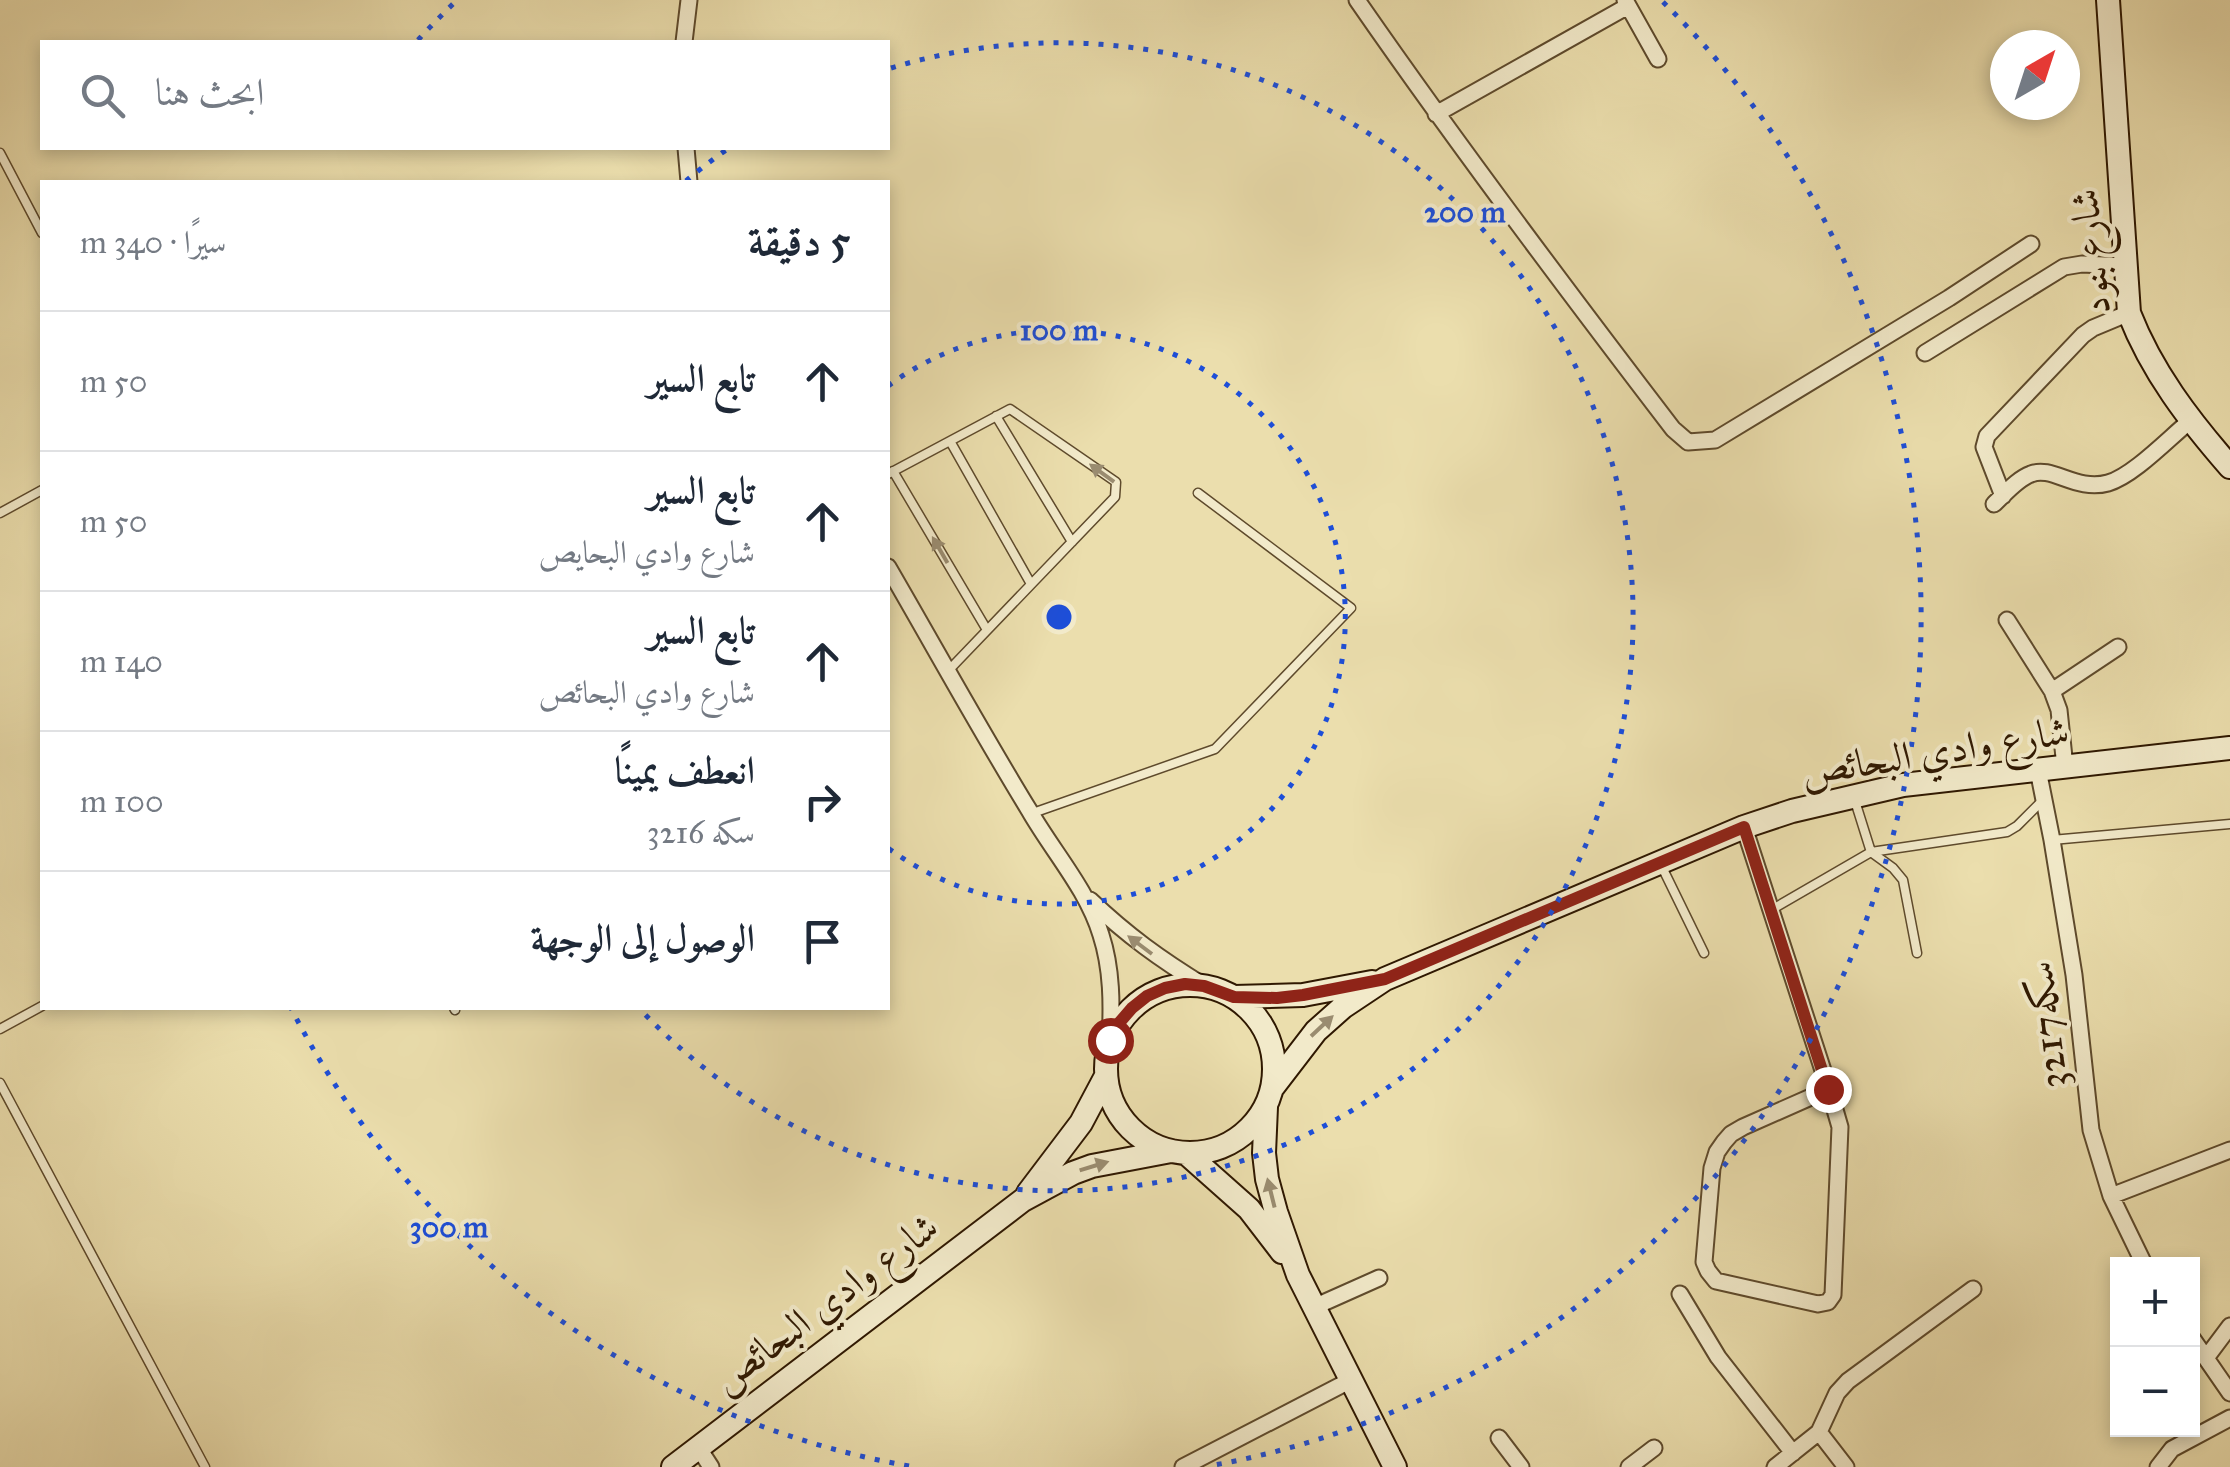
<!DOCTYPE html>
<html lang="ar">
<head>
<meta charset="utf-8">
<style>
  body { margin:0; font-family:"IM FELL Great Primer",Amiri,serif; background:#f6f6f7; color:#1f2937; direction:rtl }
  .controls { position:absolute; right:30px; bottom:30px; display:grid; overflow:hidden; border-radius:0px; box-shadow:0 5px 15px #0003 }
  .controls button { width:90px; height:90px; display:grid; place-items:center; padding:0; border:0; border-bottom:2px solid #e0e1e3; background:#fff; color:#1f2937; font:50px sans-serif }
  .compass { position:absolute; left:1990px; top:30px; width:90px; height:90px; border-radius:50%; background:#fff; box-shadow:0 5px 15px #0003; rotate:39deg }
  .stop { position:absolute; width:30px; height:30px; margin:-22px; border:8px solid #8f2418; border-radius:50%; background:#fff }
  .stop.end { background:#8f2418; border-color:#fff; box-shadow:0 2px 10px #0008 }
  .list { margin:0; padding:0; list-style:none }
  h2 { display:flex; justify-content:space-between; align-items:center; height:130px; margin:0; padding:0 40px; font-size:42px }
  h2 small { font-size:32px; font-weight:400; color:#747a83 }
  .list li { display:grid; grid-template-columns:65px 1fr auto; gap:30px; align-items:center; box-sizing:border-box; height:140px; padding:0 40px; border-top:2px solid #e0e1e3 }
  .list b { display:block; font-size:38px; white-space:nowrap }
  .list p { margin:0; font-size:32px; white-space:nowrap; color:#747a83 }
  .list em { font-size:32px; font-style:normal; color:#747a83 }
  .icon { flex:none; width:55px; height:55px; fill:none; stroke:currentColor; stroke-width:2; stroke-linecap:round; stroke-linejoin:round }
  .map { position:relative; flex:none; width:2230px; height:1467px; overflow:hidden; direction:ltr }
  .search { position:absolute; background:#fff; box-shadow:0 5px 15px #0003; left:40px; top:40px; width:850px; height:110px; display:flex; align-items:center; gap:25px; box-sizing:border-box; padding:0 35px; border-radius:0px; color:#747a83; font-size:38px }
  .panel { position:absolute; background:#fff; box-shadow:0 5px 15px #0003; left:40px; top:180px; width:850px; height:830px; border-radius:0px; direction:rtl }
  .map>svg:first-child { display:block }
</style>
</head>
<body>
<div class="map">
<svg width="2230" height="1467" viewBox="0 0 2230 1467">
  <rect width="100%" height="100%" fill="#ebdead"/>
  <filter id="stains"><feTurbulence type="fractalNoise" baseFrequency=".002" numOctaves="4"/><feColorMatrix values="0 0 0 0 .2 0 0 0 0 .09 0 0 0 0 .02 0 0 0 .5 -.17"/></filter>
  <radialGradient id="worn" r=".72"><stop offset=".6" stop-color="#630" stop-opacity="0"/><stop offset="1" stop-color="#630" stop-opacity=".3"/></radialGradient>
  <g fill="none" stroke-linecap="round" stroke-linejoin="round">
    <defs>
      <path id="lane" d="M0 153 42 233
        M996 416 1072 542
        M950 441 1031 584
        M893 471 987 630
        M888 474 1010 409 1116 482 1115 497 948 671
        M0 513 42 490
        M1855 801 1871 852 1893 868 1903 880 1917 953
        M1030 814 1215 749 1351 608 1198 493
        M2052 840 2230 824
        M1662 867 1704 953
        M1771 910 1871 852 2007 832 2017 826 2042 801
        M454 1008 455 1010
        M0 1029 42 1006
        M0 1083 205 1467"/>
      <path id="street" d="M1357 0C1458 146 1565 288 1673 429L1688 442 1715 440 1949 298 2031 244
        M1625 0 1658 59
        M684 42 689 0
        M1436 114 1628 6
        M686 148 689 182
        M1925 353 2064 267 2082 264 2125 266
        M2003 496 1984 447 1987 436 2083 335 2093 328 2129 313
        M1994 504C2005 494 2017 479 2031 474 2052 465 2076 492 2108 483 2133 476 2169 438 2190 421
        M888 567C935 648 980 730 1029 810 1053 852 1087 889 1101 935 1112 969 1112 1005 1110 1041
        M2007 620 2052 691 2059 710 2065 767
        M2052 691 2118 647
        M2038 770 2052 840 2074 975 2091 1130 2111 1196 2144 1264
        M1744 827 1829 1089 1840 1127 1833 1295 1828 1302 1818 1304 1716 1281 1708 1271 1704 1262 1712 1168 1717 1152 1724 1142 1731 1134 1743 1127 1829 1089
        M1090 900C1128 936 1160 959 1204 986
        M2111 1196 2230 1150
        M1680 1294 1718 1357 1793 1453
        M1314 1307 1379 1278
        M2192 1338 2230 1393
        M2206 1358 2230 1326
        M1819 1432 1846 1467
        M1499 1438 1521 1467
        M698 1447 711 1467
        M1183 1467 1351 1380
        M1629 1467 1654 1448
        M1775 1467 1819 1432 1837 1393 1848 1381 1973 1289
        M2158 1467 2172 1449 2230 1418"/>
      <path id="secondary" d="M2108 0 2129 313C2152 372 2189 420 2230 467
        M1106 1069a84 84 0 1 1 168 0a84 84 0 1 1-168 0Z
        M1234 997 1303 995 1372 982
        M1273 1087 1316 1031 1343 1007 1385 979 1744 827 1792 811 1903 785 2230 748
        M1266 1107 1264 1153 1267 1179 1276 1212 1298 1275 1395 1467
        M1186 1153 1249 1209 1282 1252
        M1028 1193 1081 1123 1106 1076
        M673 1467 1023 1200 1073 1173 1092 1166 1171 1151"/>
    </defs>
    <use href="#lane" stroke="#5e4a2c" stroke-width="11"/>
    <use href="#street" stroke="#5e4a2c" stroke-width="19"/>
    <use href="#secondary" stroke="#2f1801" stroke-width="26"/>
    <use href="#lane" stroke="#f2eaca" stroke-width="8"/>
    <use href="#street" stroke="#f2eaca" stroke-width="15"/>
    <use href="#secondary" stroke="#f2eaca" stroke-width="22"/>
  </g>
  <defs><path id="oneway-solid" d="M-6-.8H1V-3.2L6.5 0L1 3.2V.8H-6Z" transform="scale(2.5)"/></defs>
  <g fill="#9a8c70">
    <use href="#oneway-solid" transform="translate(1102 473) rotate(-144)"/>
    <use href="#oneway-solid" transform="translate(940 550) rotate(-120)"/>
    <use href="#oneway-solid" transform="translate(1140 945) rotate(-143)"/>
    <use href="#oneway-solid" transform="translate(1322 1026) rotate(-43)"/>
    <use href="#oneway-solid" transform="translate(1094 1166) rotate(-17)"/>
    <use href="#oneway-solid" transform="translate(1271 1193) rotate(-104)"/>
  </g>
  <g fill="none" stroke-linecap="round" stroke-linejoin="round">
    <path stroke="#8f2418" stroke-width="12" d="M1110 1040 1119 1023 1132 1008 1147 996 1165 988 1185 984 1204 986 1234 997 1277 998 1303 995 1385 979 1744 827 1828 1089"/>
  </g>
  <g fill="none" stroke="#1d4ed8" stroke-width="5" stroke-dasharray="5 10">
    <path d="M888 386A287 287 0 1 1 888 848"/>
    <path d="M686 181A574 574 0 0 1 726 150M891 68A574 574 0 1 1 639 1008"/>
    <path d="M909 1466A862 862 0 0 1 291 1008M418 40A862 862 0 0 1 455 2M1663 2A862 862 0 0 1 1209 1466"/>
  </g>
  <g text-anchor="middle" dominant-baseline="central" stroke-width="8" stroke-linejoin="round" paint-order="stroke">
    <g font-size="40" fill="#2f1801" stroke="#f2eaca">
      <text transform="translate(2090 252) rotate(-96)">شارع بنود</text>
      <text transform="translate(1935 751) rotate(-9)">شارع وادي البحائص</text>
      <text transform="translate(2046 1025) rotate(-97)">سكه3217</text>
      <text transform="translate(825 1303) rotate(-37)">شارع وادي البحائص</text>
    </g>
  </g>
  <circle cx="1059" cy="617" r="15" fill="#1d4ed8" stroke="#f2eaca" stroke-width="5"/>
  <g font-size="30" text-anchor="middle" font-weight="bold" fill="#1d4ed8" stroke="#f2eaca" stroke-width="8" stroke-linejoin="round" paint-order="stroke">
    <text x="1465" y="222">200 m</text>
    <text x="1059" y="340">100 m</text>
    <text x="449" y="1237">300 m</text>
  </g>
  <rect width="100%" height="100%" filter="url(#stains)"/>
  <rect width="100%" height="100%" fill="url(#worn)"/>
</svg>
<div class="controls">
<button>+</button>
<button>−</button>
</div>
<svg class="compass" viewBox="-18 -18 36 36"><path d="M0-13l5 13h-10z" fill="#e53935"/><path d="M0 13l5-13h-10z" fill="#747a83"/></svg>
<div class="stop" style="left:1110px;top:1040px"></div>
<div class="stop end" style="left:1828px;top:1089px"></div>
<div class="search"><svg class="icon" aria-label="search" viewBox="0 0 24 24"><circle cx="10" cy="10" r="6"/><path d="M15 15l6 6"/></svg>ابحث هنا</div>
<section class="panel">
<h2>5 دقيقة<small>سيرًا · 340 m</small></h2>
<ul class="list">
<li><svg class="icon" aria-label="ahead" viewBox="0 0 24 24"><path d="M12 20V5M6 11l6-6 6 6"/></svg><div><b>تابع السير</b></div><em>50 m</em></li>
<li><svg class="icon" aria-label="ahead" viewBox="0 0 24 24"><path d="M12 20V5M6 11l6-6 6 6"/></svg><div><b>تابع السير</b><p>شارع وادي البحايص</p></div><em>50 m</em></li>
<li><svg class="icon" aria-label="ahead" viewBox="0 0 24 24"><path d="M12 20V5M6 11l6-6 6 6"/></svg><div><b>تابع السير</b><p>شارع وادي البحائص</p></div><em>140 m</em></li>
<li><svg class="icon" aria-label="right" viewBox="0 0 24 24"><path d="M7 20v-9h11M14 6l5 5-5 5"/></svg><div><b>انعطف يمينًا</b><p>سكه 3216</p></div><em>100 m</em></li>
<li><svg class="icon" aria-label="arrive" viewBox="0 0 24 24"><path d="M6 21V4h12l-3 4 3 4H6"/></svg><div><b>الوصول إلى الوجهة</b></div></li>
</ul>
</section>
</div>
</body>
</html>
